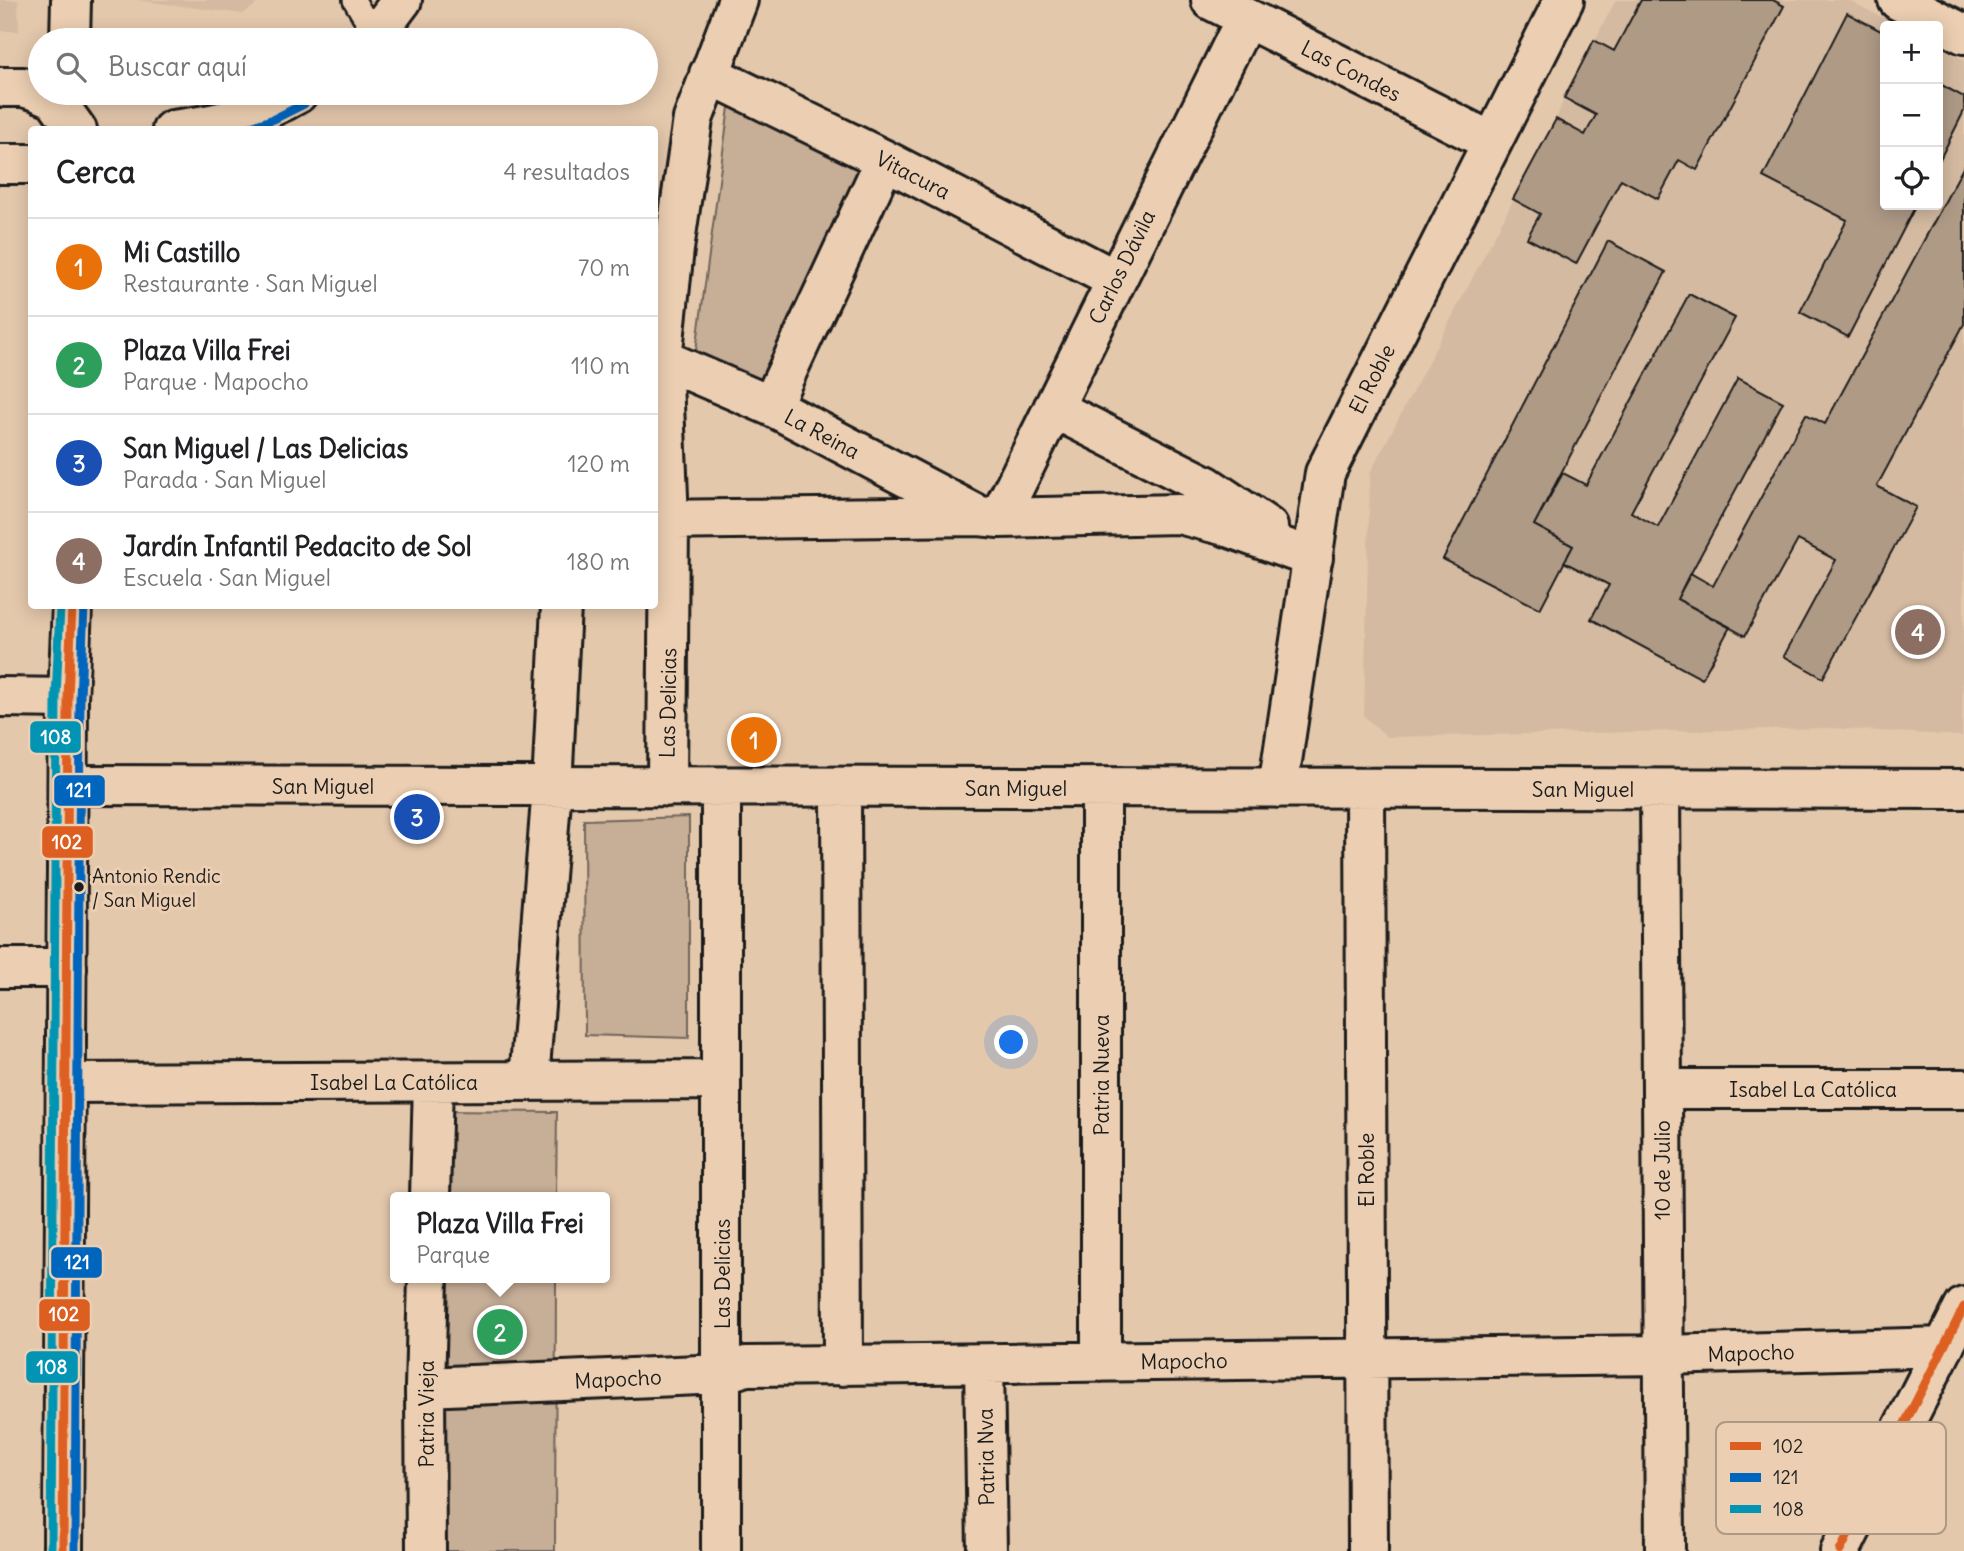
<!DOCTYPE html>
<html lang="es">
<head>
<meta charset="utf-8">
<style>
  body { margin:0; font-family:Delius,sans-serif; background:#f6f6f6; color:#202124 }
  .controls { position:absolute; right:21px; top:21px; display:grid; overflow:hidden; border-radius:7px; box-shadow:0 4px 18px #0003 }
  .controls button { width:63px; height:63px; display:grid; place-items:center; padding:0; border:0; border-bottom:2px solid #e0e0e0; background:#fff; color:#202124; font:35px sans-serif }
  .you { position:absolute; left:1012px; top:1043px; width:24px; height:24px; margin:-18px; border:5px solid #fff; border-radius:50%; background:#1a73e8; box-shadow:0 0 0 10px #1a73e833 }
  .badge { display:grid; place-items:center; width:46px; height:46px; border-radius:50%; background:#d1495b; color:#fff; font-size:23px; font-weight:700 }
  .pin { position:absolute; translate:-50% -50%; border:4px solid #fff; box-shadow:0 2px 7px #0006 }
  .popup { position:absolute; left:390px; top:1192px; width:220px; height:91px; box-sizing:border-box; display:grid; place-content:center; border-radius:7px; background:#fff; filter:drop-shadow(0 2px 5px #0005); font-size:23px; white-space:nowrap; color:#757577 }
  .popup b { font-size:26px; color:#202124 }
  .popup::after { content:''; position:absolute; left:50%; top:100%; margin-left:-14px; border:14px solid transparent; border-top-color:#fff }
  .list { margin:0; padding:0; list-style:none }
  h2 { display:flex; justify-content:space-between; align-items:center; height:91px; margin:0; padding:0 28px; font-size:30px }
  h2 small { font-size:23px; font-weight:400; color:#757577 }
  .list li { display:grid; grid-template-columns:46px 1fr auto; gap:21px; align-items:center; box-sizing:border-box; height:98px; padding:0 28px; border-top:2px solid #e0e0e0 }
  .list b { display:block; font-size:26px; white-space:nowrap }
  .list p { margin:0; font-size:23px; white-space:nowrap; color:#757577 }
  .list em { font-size:23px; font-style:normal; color:#757577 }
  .icon { flex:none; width:38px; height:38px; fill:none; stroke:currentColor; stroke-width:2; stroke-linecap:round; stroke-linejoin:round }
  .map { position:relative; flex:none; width:1964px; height:1551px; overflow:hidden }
  .search { position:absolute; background:#fff; box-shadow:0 4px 18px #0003; left:28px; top:28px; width:630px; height:77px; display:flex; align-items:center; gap:18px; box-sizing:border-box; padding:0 24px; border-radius:38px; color:#757577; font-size:26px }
  .panel { position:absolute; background:#fff; box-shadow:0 4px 18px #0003; left:28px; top:126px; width:630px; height:483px; border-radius:7px }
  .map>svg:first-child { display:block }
</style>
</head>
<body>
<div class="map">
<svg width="1964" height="1551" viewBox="0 0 1964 1551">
  <rect width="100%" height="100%" fill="#e4c8ac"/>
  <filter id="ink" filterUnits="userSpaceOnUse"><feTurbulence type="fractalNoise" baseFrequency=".0143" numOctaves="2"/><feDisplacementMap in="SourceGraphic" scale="14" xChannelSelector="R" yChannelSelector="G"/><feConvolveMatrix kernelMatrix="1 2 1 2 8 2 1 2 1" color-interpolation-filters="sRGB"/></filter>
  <g filter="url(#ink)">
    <path fill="#d4baa1" d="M0 0H18L19 31H0Z
      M135 0H262L243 14Z
      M1616 0H1848L1899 26H1885V205H1938V46L1964 60V599L1962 736 1830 728 1387 737 1364 716 1370 473 1556 119 1564 98Z"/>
    <path fill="#c6ae97" stroke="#71655a" stroke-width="2" d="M730 100 870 168 759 386 695 358Z
      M689 817V1038L585 1035 584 820Z
      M444 1111 557 1112 556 1197H444Z
      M444 1278H556L555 1551H443Z"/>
    <path fill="#af9a86" stroke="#1c1c1c" stroke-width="2" d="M1641 0H1773L1784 6 1697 170 1679 160 1658 199 1621 179 1576 264 1527 238 1540 214 1513 199 1556 119 1585 135 1596 115 1564 98 1594 40 1614 51Z
      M1847 13 1885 33V205H1916L1848 337 1800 312 1847 220 1763 177Z
      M1938 83 1964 97V111L1938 163Z
      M1964 166V324L1877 486 1916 507 1823 678 1784 656 1836 560 1798 540 1745 636 1677 599 1690 573 1713 586 1806 414 1825 424Z
      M1608 241 1666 272 1534 525 1573 546 1540 609 1443 559Z
      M1689 294 1735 318 1631 512 1658 527 1738 378 1783 402 1677 599 1730 627 1702 679 1591 619 1609 585 1564 562 1573 546 1534 525 1563 473 1586 485Z"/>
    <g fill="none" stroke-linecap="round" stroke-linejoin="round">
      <defs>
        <path id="lane" d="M354 0 375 36"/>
        <path id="street" d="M1211 0 1492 142
          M1898 0 1964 34
          M709 74 885 160 1116 280
          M662 359 771 406 974 513
          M771 406 885 160
          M1053 408 1207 486 1268 527
          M999 518 1246 18
          M654 520 979 516 999 518 1179 514 1222 525 1313 558
          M0 697 68 698
          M68 785 1964 789
          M667 787 669 519 662 359 674 249 693 119 738 0
          M721 787V1551
          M841 787 843 1366
          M1278 788 1325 473 1564 0
          M1365 788 1368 1551
          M1660 789 1665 1551
          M0 968H67
          M529 1081 552 787 561 606
          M66 1083 721 1080
          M1662 1089H1964
          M430 1197 433 1082
          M1101 1362V788
          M984 1364 987 1551
          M425 1387 722 1374 746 1366 1664 1355 1944 1347
          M426 1551 425 1387 428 1278
          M1840 1551 1964 1307"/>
        <path id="secondary" d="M70 40 71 0
          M369 40 375 36 402 0
          M0 87H23L40 92
          M41 93 54 98 77 130
          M172 130C215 125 261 116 298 93
          M0 164H32
          M63 1551 68 698 72 606"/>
      </defs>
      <use href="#lane" stroke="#1c1c1c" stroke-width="26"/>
      <use href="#street" stroke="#1c1c1c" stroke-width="44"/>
      <use href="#secondary" stroke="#1c1c1c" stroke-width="44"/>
      <use href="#lane" stroke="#eccfb2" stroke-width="21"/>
      <use href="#street" stroke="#eccfb2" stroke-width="38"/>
      <use href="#secondary" stroke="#eccfb2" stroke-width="38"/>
      <defs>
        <path id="bus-1" d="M63 1551 68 698 72 606
          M1840 1551 1964 1307"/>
        <path id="bus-2" d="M242 130 274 119 304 104
          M75 1551 80 698 84 607"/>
        <path id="bus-3" d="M51 1551 56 698 60 606"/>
      </defs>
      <use href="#bus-1" stroke="#eccfb2" stroke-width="14"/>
      <use href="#bus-2" stroke="#eccfb2" stroke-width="14"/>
      <use href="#bus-3" stroke="#eccfb2" stroke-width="14"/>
      <use href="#bus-1" stroke="#dd5e21" stroke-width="9"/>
      <use href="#bus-2" stroke="#0065bd" stroke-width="9"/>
      <use href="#bus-3" stroke="#0494b3" stroke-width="9"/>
    </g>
  </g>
  <circle fill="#1c1c1c" stroke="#eccfb2" stroke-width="2.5" cx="79" cy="887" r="6"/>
  <g text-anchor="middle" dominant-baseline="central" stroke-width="6" stroke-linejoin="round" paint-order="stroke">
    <g font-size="19" fill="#1c1c1c" stroke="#eccfb2" text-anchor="start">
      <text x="92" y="876">Antonio Rendic<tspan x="92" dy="24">/ San Miguel</tspan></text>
    </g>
    <g font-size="21" fill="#1c1c1c" stroke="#eccfb2">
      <text transform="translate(1351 71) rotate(27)">Las Condes</text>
      <text transform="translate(913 175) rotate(27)">Vitacura</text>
      <text transform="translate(1122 267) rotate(-64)">Carlos Dávila</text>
      <text transform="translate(1372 379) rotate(-63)">El Roble</text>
      <text transform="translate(822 434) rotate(28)">La Reina</text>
      <text transform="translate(668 703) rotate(-89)">Las Delicias</text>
      <text x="323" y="786">San Miguel</text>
      <text x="1016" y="788">San Miguel</text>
      <text x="1583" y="789">San Miguel</text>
      <text transform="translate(1101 1075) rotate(-90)">Patria Nueva</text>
      <text x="394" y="1082">Isabel La Católica</text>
      <text x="1813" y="1089">Isabel La Católica</text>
      <text transform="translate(1366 1170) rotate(-90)">El Roble</text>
      <text transform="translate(1662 1170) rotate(-90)">10 de Julio</text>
      <text transform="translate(722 1274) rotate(-90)">Las Delicias</text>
      <text transform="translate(1751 1353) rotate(-2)">Mapocho</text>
      <text transform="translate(1184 1361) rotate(-1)">Mapocho</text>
      <text transform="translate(618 1379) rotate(-3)">Mapocho</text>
      <text transform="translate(426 1414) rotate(-90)">Patria Vieja</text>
      <text transform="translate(986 1457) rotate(-91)">Patria Nva</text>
    </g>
  </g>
  <rect x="1716" y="1422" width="230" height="112" rx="10" fill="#eccfb2" stroke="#ae9985" stroke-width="2"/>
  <rect x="1730" y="1442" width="31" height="8" fill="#dd5e21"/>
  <rect x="1730" y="1473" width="31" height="9" fill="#0065bd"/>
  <rect x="1730" y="1505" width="31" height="8" fill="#0494b3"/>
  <g font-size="19" fill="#1c1c1c">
    <text x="1773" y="1453">102</text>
    <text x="1773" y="1484">121</text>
    <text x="1773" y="1516">108</text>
  </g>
  <g stroke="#eccfb2" stroke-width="2.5">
    <rect x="29" y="720" width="53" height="34" rx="7" fill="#0494b3"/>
    <rect x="53" y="774" width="53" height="33" rx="7" fill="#0065bd"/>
    <rect x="41" y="825" width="53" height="34" rx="7" fill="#dd5e21"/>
    <rect x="50" y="1246" width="53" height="33" rx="7" fill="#0065bd"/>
    <rect x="38" y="1298" width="53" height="34" rx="7" fill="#dd5e21"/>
    <rect x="25" y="1350" width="54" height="34" rx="7" fill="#0494b3"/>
  </g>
  <g font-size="19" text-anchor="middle" font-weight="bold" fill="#fff">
    <text x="56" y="744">108</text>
    <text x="79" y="797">121</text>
    <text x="67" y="849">102</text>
    <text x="77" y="1269">121</text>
    <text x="64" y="1321">102</text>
    <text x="52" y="1374">108</text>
  </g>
</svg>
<div class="controls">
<button>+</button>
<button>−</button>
<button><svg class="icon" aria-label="locate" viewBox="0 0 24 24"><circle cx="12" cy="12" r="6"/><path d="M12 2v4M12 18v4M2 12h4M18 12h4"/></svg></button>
</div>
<div class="you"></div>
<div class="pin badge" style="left:754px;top:740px;background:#e8710a">1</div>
<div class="pin badge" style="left:500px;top:1332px;background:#2e9e5b">2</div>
<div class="popup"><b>Plaza Villa Frei</b>Parque</div>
<div class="pin badge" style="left:417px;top:817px;background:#1a4fb4">3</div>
<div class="pin badge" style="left:1918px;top:632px;background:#8d6e63">4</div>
<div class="search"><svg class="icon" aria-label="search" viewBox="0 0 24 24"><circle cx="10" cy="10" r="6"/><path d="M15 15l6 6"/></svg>Buscar aquí</div>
<section class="panel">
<h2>Cerca<small>4 resultados</small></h2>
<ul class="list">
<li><span class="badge" style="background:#e8710a">1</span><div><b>Mi Castillo</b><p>Restaurante · San Miguel</p></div><em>70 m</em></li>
<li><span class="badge" style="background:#2e9e5b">2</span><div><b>Plaza Villa Frei</b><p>Parque · Mapocho</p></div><em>110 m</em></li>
<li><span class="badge" style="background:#1a4fb4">3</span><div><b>San Miguel / Las Delicias</b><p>Parada · San Miguel</p></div><em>120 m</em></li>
<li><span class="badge" style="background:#8d6e63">4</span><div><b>Jardín Infantil Pedacito de Sol</b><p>Escuela · San Miguel</p></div><em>180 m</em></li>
</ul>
</section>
</div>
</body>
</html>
